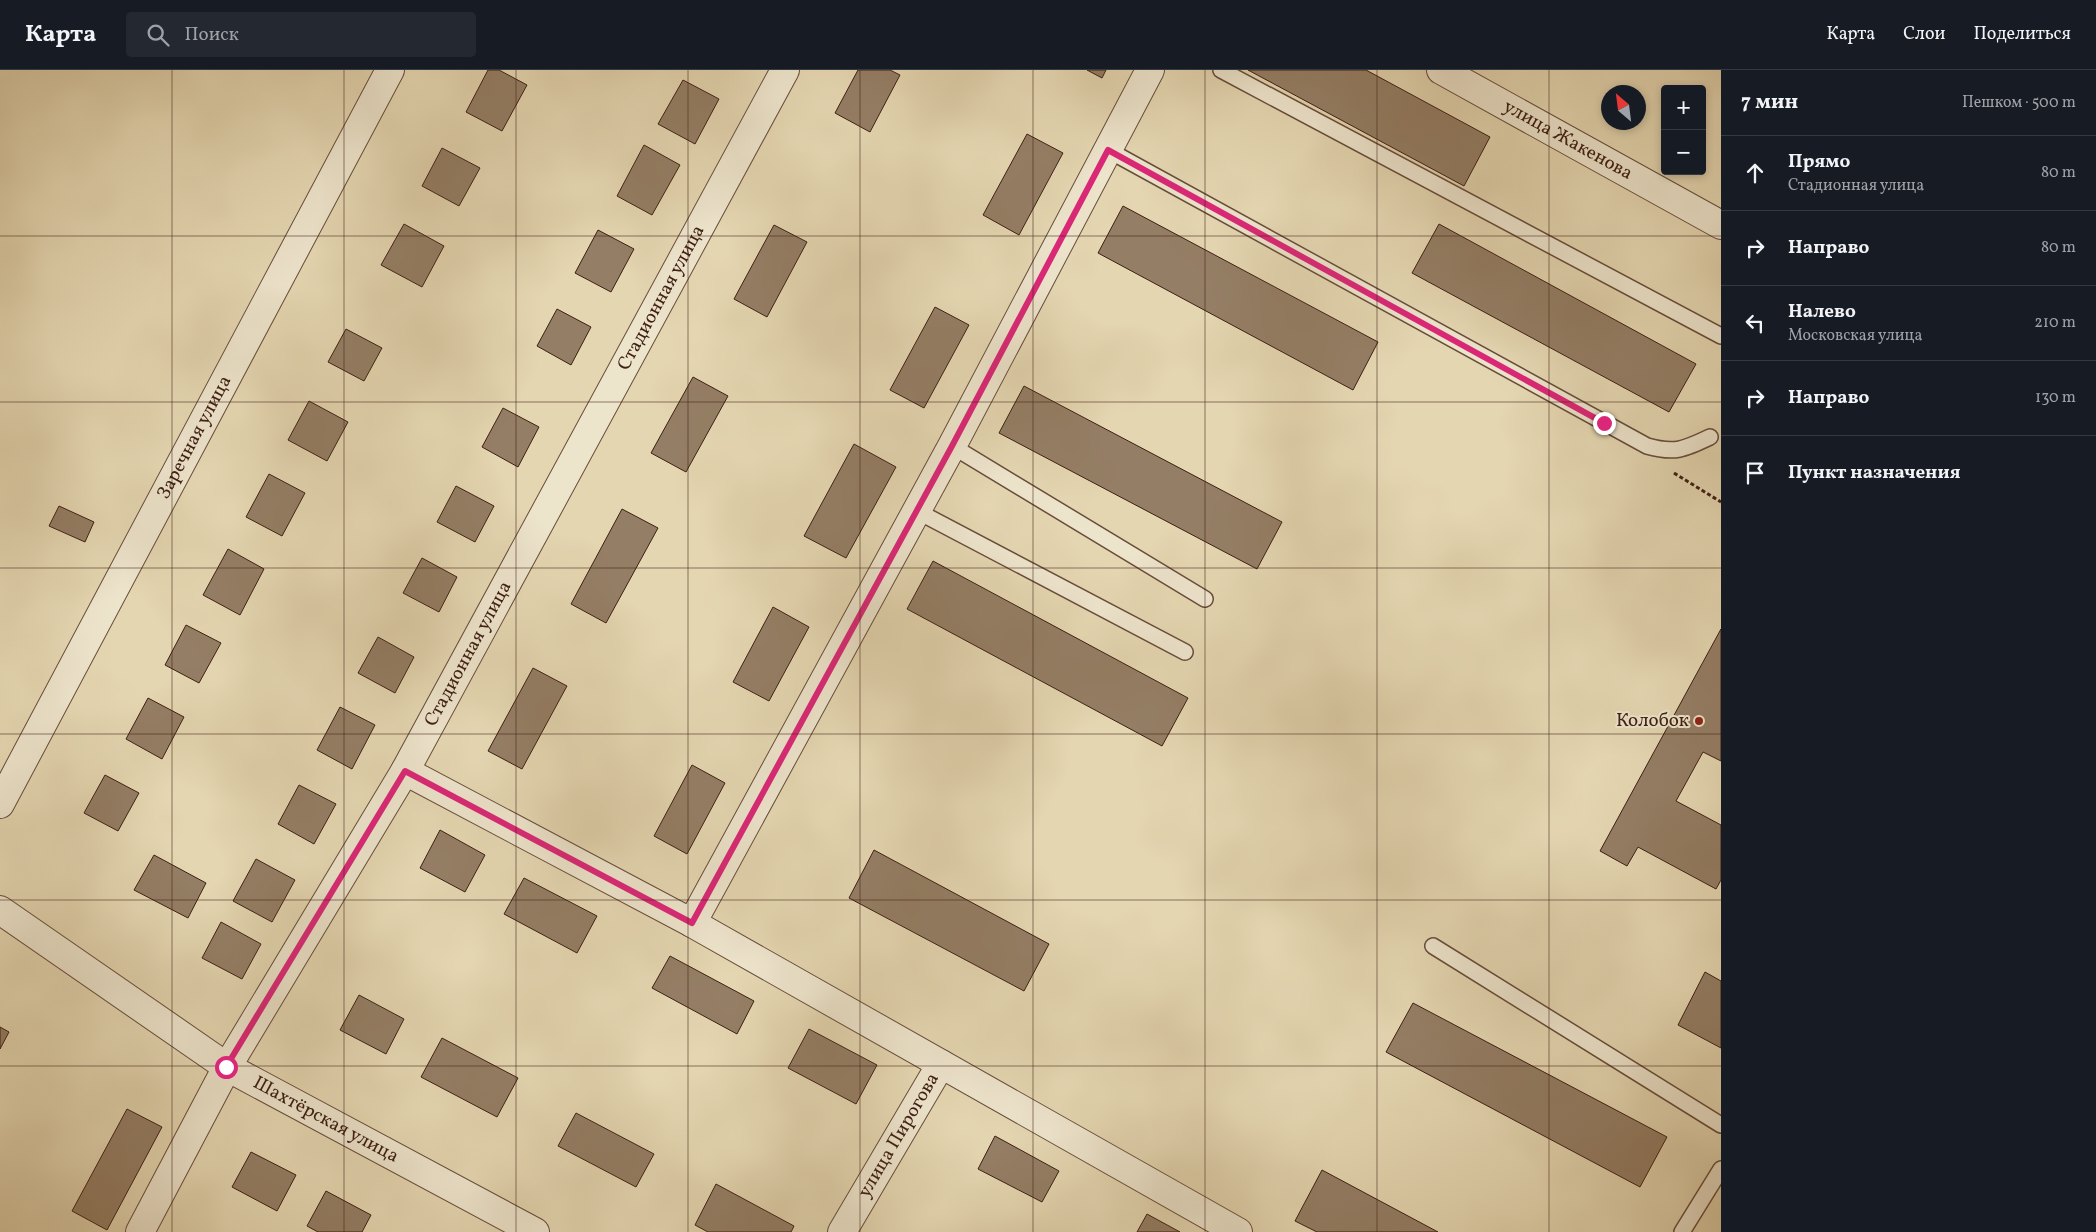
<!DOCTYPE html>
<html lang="ru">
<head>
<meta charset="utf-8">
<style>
  body { margin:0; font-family:Vollkorn,serif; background:#242831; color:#f1f3f6 }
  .controls { position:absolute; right:15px; top:15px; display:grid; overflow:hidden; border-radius:5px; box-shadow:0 2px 8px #0003 }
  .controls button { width:45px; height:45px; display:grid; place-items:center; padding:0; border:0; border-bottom:1px solid #363941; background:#171b24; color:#f1f3f6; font:25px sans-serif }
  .compass { position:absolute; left:1601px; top:15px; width:45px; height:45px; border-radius:50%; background:#171b24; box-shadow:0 2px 8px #0003; rotate:332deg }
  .stop { position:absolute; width:15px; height:15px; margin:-11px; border:4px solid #db2777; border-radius:50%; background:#fff }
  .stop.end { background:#db2777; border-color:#fff; box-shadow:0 1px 5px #0008 }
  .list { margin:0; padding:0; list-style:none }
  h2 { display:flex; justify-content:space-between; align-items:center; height:65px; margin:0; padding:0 20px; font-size:21px }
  h2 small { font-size:16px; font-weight:400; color:#9ea1a6 }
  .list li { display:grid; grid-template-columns:32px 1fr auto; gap:15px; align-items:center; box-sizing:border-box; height:75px; padding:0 20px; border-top:1px solid #363941 }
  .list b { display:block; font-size:19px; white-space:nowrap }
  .list p { margin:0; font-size:16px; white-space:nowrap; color:#9ea1a6 }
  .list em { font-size:16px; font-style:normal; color:#9ea1a6 }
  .icon { flex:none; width:28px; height:28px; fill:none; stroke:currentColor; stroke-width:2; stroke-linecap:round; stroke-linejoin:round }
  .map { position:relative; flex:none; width:1721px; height:1162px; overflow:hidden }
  header { display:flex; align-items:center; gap:30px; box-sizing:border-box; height:70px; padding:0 25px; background:#171b24; border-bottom:1px solid #363941 }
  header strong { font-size:24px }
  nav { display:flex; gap:28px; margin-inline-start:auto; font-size:18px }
  .search { width:350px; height:45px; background:#242831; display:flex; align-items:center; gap:12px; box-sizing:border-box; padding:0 18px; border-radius:5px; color:#9ea1a6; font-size:19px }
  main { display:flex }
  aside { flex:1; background:#171b24 }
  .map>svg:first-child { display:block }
</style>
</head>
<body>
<header>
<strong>Карта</strong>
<div class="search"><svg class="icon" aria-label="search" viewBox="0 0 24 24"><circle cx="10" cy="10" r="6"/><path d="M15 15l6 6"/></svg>Поиск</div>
<nav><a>Карта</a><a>Слои</a><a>Поделиться</a></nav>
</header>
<main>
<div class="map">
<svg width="1721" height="1162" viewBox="0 0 1721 1162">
  <rect width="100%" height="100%" fill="#e4d6b1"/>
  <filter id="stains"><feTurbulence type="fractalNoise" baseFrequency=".004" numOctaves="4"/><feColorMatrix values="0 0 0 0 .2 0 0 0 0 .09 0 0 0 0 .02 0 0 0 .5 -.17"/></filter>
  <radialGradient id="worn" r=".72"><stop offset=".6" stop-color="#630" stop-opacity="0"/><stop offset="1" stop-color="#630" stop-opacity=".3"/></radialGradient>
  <path fill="#947e65" stroke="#3e1f13" d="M488 0H499L527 15 502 61 466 42Z
    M858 0H890L900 5 870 62 835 43Z
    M1087 0H1106L1102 8Z
    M1248 0H1366L1490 67 1464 116Z
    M683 10 719 29 695 74 658 54Z
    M1027 64 1063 83 1019 165 983 145Z
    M644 75 680 95 652 145 617 126Z
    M442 78 480 98 459 136 422 116Z
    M1123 136 1378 272 1353 320 1098 183Z
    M404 154 444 176 422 217 381 195Z
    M1439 154 1696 294 1669 342 1412 203Z
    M774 155 807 172 767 247 734 229Z
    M598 160 634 179 611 222 575 203Z
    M935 237 969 255 924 338 890 320Z
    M557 239 591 257 571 295 537 276Z
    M346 259 382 278 364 311 328 292Z
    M693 307 728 326 686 402 651 383Z
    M1024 316 1282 452 1257 499 999 363Z
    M309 331 348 352 327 391 288 370Z
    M503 338 539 357 518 397 482 377Z
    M854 374 896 397 846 488 804 466Z
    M269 404 305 423 282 466 246 447Z
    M456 416 494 436 475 472 437 452Z
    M59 436 94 452 85 472 49 456Z
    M622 439 658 458 606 553 571 534Z
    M228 479 264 499 240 545 203 525Z
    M422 488 457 507 439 542 403 523Z
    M933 491 1188 628 1162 676 907 539Z
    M773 537 809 557 769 631 733 612Z
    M186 555 221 573 199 613 165 595Z
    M1721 559V691L1703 682 1676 731 1721 755V810L1716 819 1638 777 1627 796 1600 781Z
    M378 567 414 587 395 623 358 603Z
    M533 598 567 616 522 699 488 681Z
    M148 628 184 647 162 689 126 669Z
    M340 637 375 655 352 699 317 680Z
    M692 695 725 713 687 784 654 766Z
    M105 705 139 723 118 761 84 743Z
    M299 715 336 734 314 774 278 754Z
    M440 760 485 785 465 822 420 798Z
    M874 780 1049 874 1024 921 849 828Z
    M154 785 206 813 188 848 134 820Z
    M256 789 295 810 272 852 233 831Z
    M524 808 597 846 577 883 504 844Z
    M221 852 261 874 242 909 202 888Z
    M670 886 754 931 737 964 652 918Z
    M1705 902 1721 911V978L1678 955Z
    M359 925 404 949 386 984 340 960Z
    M1413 933 1667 1067 1640 1117 1386 982Z
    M0 957 9 962 0 979Z
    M809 959 877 995 856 1034 788 998Z
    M442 968 518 1008 497 1047 421 1007Z
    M127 1039 162 1057 107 1160 72 1141Z
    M576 1043 654 1084 636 1117 558 1076Z
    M995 1066 1059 1101 1042 1132 978 1099Z
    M251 1082 296 1105 277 1141 232 1117Z
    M1322 1100 1438 1162H1317L1295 1151Z
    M716 1114 794 1156 791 1162H708L695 1155Z
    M326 1121 371 1145 362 1162H318L307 1156Z
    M1147 1144 1180 1162H1137Z"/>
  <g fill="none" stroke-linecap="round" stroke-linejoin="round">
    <defs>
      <path id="service" d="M1221 0 1721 266
        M1108 80 1647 376C1675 384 1685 379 1710 367
        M952 376 1205 529
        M915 440 1185 582
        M1433 876 1721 1055
        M1682 1162 1721 1099"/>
      <g id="minor">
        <path id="s1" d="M1441 0 1721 155"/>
        <path d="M405 701 692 853 1238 1162"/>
        <path id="s2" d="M0 734 390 0"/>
        <path id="s3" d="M0 840 227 997 535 1162"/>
        <path d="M692 853 952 376 1150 0"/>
        <path id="s4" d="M140 1162 227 997 405 701 785 0"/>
        <path id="s5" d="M842 1162 941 994"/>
      </g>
    </defs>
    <use href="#service" stroke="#684d3a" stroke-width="18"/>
    <use href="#minor" stroke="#684d3a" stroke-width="30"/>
    <path stroke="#3e1f13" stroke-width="3" stroke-dasharray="4 2.5" stroke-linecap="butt" d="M1674 403 1721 432"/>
    <use href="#service" stroke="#ede4cc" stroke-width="15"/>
    <use href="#minor" stroke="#ede4cc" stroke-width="28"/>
  </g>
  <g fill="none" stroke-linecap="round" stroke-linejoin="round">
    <path stroke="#db2777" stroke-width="6" d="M226 997 405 701 692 853 952 376 1108 80 1604 353"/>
  </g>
  <path fill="none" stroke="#3e1f13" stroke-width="1" stroke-opacity="0.55" d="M172 0V1162M344 0V1162M516 0V1162M688 0V1162M860 0V1162M1033 0V1162M1205 0V1162M1377 0V1162M1549 0V1162M0 166H1721M0 332H1721M0 498H1721M0 664H1721M0 830H1721M0 996H1721"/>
  <circle fill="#8f2418" stroke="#ede4cc" stroke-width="2" cx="1699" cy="651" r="5"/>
  <g text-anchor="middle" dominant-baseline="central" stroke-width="4" stroke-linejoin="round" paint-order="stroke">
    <g font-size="19" fill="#3e1f13" stroke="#ede4cc">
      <text stroke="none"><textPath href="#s1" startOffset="145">улица Жакенова</textPath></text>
      <text stroke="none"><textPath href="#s4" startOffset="1070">Стадионная улица</textPath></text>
      <text stroke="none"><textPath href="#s2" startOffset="415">Заречная улица</textPath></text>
      <text stroke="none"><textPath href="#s4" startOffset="665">Стадионная улица</textPath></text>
      <text stroke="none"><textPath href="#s3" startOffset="388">Шахтёрская улица</textPath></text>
      <text stroke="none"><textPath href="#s5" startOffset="112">улица Пирогова</textPath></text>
    </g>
    <g font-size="19" fill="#3e1f13" stroke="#ede4cc" text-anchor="end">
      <text x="1689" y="651">Колобок</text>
    </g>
  </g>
  <rect width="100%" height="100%" filter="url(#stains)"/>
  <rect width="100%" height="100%" fill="url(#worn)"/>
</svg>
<div class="controls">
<button>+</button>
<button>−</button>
</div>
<svg class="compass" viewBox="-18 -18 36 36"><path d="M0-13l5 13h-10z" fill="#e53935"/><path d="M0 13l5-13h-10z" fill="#9ea1a6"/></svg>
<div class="stop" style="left:226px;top:997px"></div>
<div class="stop end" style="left:1604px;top:353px"></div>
</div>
<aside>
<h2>7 мин<small>Пешком · 500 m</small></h2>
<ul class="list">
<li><svg class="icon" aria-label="ahead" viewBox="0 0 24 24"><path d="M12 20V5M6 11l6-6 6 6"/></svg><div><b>Прямо</b><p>Стадионная улица</p></div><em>80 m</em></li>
<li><svg class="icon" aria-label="right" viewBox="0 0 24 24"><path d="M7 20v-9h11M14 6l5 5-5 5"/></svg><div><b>Направо</b></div><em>80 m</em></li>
<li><svg class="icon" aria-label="left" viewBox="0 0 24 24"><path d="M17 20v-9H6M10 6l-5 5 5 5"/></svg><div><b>Налево</b><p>Московская улица</p></div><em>210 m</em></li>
<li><svg class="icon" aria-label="right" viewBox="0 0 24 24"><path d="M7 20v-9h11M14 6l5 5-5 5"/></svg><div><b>Направо</b></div><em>130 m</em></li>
<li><svg class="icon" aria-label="arrive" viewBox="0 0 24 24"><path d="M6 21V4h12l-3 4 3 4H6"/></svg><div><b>Пункт назначения</b></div></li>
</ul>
</aside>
</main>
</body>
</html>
